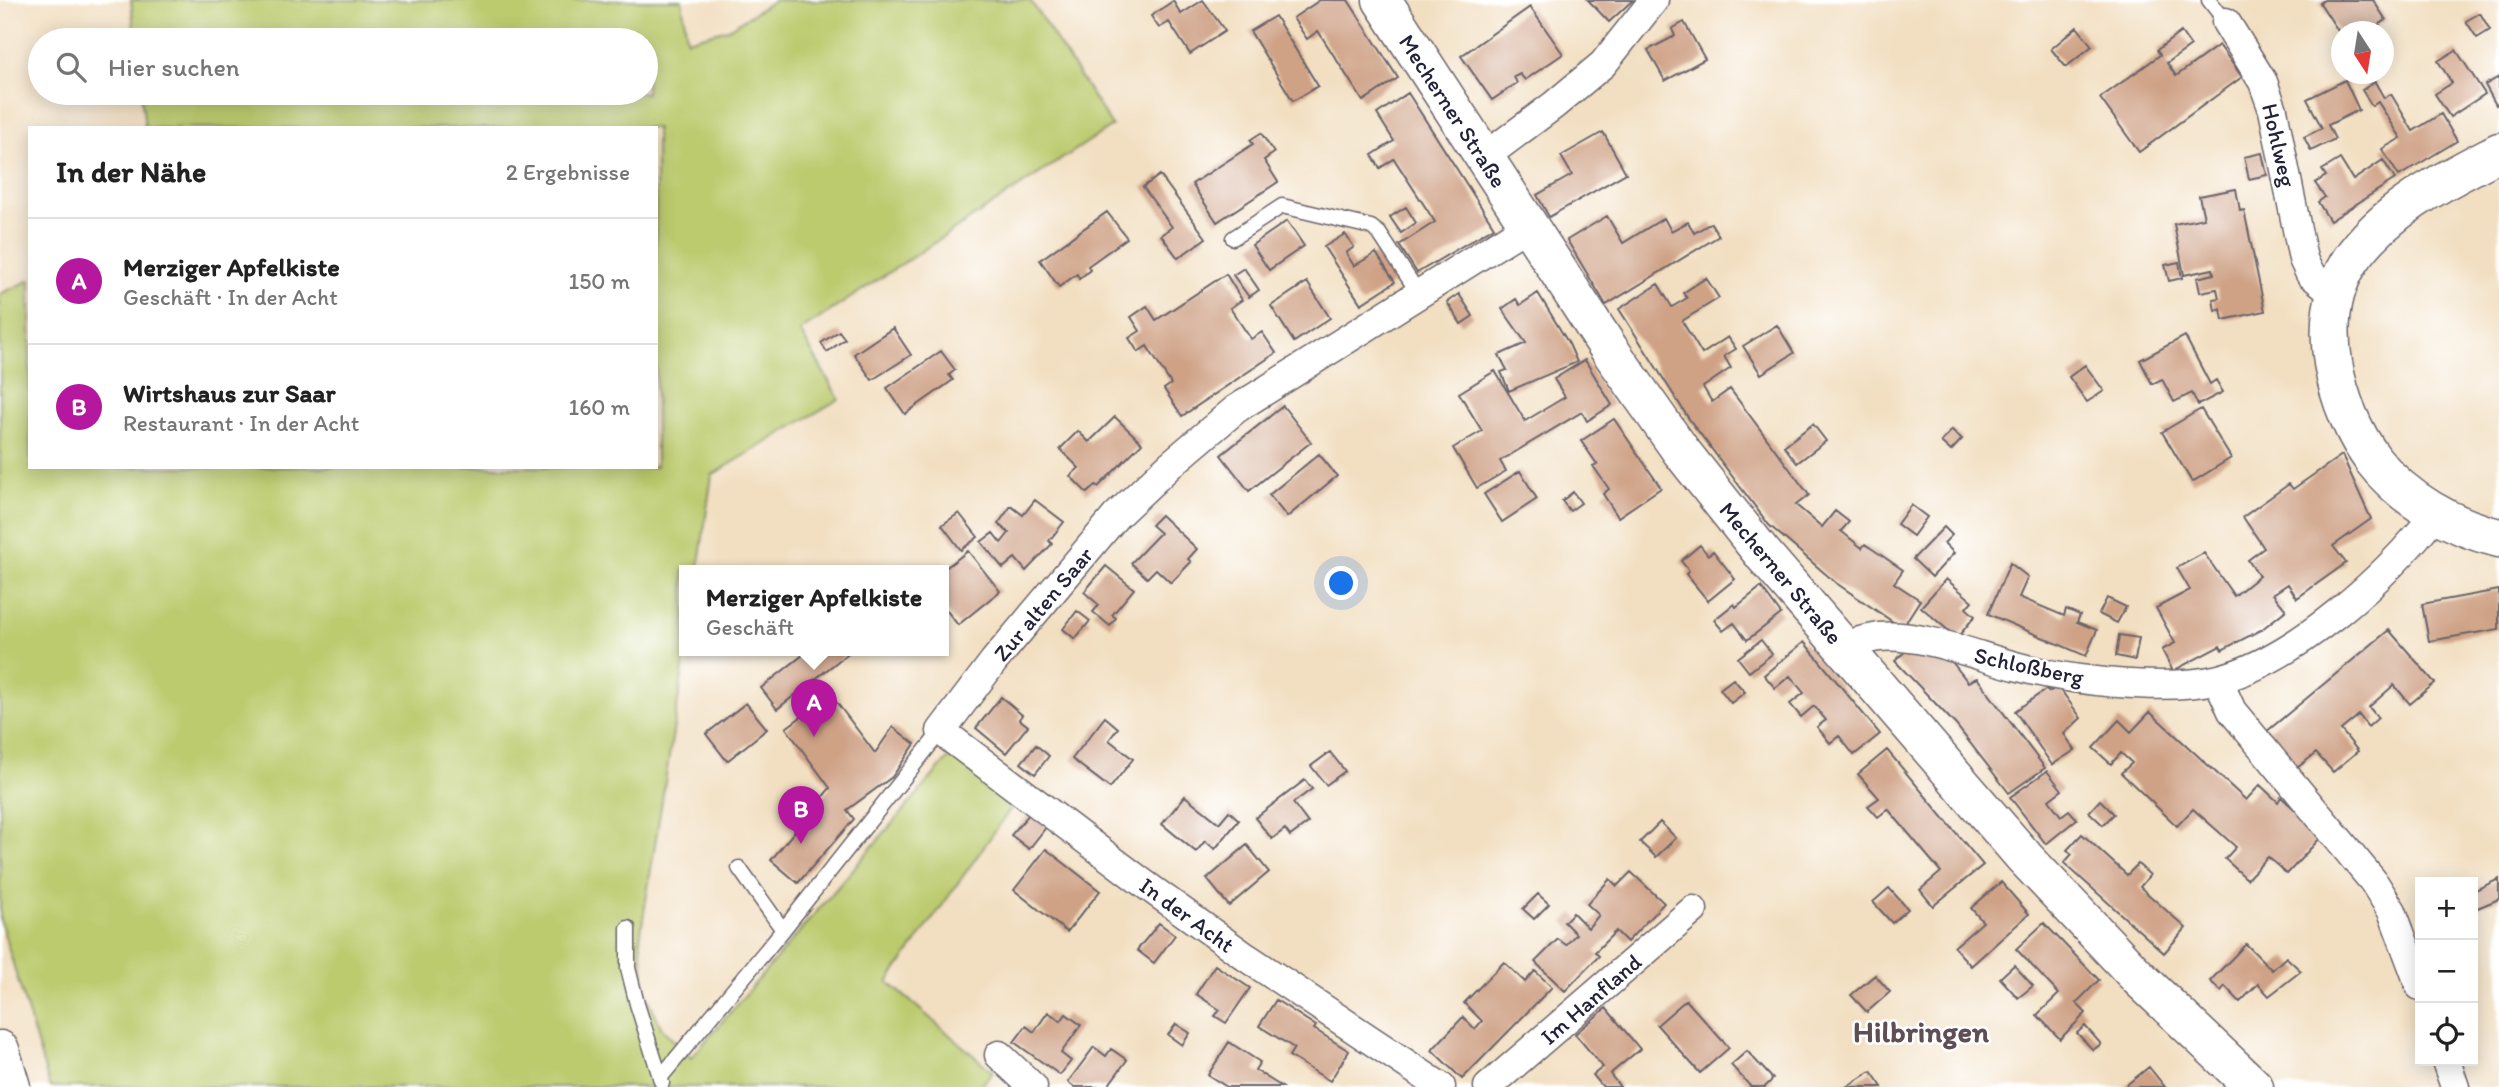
<!DOCTYPE html>
<html lang="de">
<head>
<meta charset="utf-8">
<style>
  body { margin:0; font-family:Itim,sans-serif; background:#f6f6f6; color:#222 }
  .controls { position:absolute; right:21px; bottom:21px; display:grid; overflow:hidden; border-radius:0px; box-shadow:0 4px 18px #0003 }
  .controls button { width:63px; height:63px; display:grid; place-items:center; padding:0; border:0; border-bottom:2px solid #e0e0e0; background:#fff; color:#222; font:35px sans-serif }
  .compass { position:absolute; left:2331px; top:21px; width:63px; height:63px; border-radius:50%; background:#fff; box-shadow:0 4px 18px #0003; rotate:168deg }
  .you { position:absolute; left:1342px; top:584px; width:24px; height:24px; margin:-18px; border:5px solid #fff; border-radius:50%; background:#1a73e8; box-shadow:0 0 0 10px #1a73e833 }
  .badge { display:grid; place-items:center; width:46px; height:46px; border-radius:50%; background:#b5179e; color:#fff; font-size:23px; font-weight:700 }
  .pin { position:absolute; translate:-50% -58px; filter:drop-shadow(0 2px 4px #0008) }
  .pin::after { content:''; position:absolute; top:37px; width:24px; height:21px; background:inherit; clip-path:polygon(0 0,100% 0,50% 100%) }
  .popup { position:absolute; left:679px; top:565px; width:270px; height:91px; box-sizing:border-box; display:grid; place-content:center; border-radius:0px; background:#fff; filter:drop-shadow(0 2px 5px #0005); font-size:23px; white-space:nowrap; color:#767676 }
  .popup b { font-size:26px; color:#222 }
  .popup::after { content:''; position:absolute; left:50%; top:100%; margin-left:-14px; border:14px solid transparent; border-top-color:#fff }
  .list { margin:0; padding:0; list-style:none }
  h2 { display:flex; justify-content:space-between; align-items:center; height:91px; margin:0; padding:0 28px; font-size:30px }
  h2 small { font-size:23px; font-weight:400; color:#767676 }
  .list li { display:grid; grid-template-columns:46px 1fr auto; gap:21px; align-items:center; box-sizing:border-box; height:126px; padding:0 28px; border-top:2px solid #e0e0e0 }
  .list b { display:block; font-size:26px; white-space:nowrap }
  .list p { margin:0; font-size:23px; white-space:nowrap; color:#767676 }
  .list em { font-size:23px; font-style:normal; color:#767676 }
  .icon { flex:none; width:38px; height:38px; fill:none; stroke:currentColor; stroke-width:2; stroke-linecap:round; stroke-linejoin:round }
  .map { position:relative; flex:none; width:2499px; height:1087px; overflow:hidden }
  .search { position:absolute; background:#fff; box-shadow:0 4px 18px #0003; left:28px; top:28px; width:630px; height:77px; display:flex; align-items:center; gap:18px; box-sizing:border-box; padding:0 24px; border-radius:38px; color:#767676; font-size:26px }
  .panel { position:absolute; background:#fff; box-shadow:0 4px 18px #0003; left:28px; top:126px; width:630px; height:343px; border-radius:0px }
  .map>svg:first-child { display:block }
</style>
</head>
<body>
<div class="map">
<svg width="2499" height="1087" viewBox="0 0 2499 1087">
  <rect width="100%" height="100%" fill="#fff"/>
  <filter id="ink" filterUnits="userSpaceOnUse"><feTurbulence type="fractalNoise" baseFrequency=".0143" numOctaves="2"/><feDisplacementMap in="SourceGraphic" scale="14" xChannelSelector="R" yChannelSelector="G"/><feConvolveMatrix kernelMatrix="1 2 1 2 8 2 1 2 1" color-interpolation-filters="sRGB"/></filter>
  <filter id="wash" filterUnits="userSpaceOnUse"><feTurbulence type="fractalNoise" baseFrequency=".00686" numOctaves="4" result="noise"/><feDisplacementMap in="SourceGraphic" scale="28" xChannelSelector="R" yChannelSelector="G"/><feGaussianBlur stdDeviation="1.57" result="paint"/><feColorMatrix in="noise" values="0 0 0 0 0 0 0 0 0 0 0 0 0 0 0 0 0 1.4 0 .05"/><feComposite in="paint" operator="in"/></filter>
  <g filter="url(#wash)">
    <rect width="100%" height="100%" fill="#f2dfc1"/>
    <path fill="#bccb6e" stroke="#6f7654" stroke-width="2" d="M131 0H682L687 40 728 29 775 0H1030L1112 126 800 331 839 399 712 475 698 571H684L686 651 640 938 646 993 662 1029 691 1058 951 755 1012 807 888 982 993 1072 980 1087H50L0 920V294L30 280V467H656V128H145L141 93H646V40H135Z"/>
    <g id="blocks">
      <path fill="#cfa286" d="M1203 0 1225 31 1190 54 1169 22 1159 28 1151 16 1173 1 1181 14Z
        M1320 0H1348L1398 78 1363 101 1318 31 1307 39 1293 18Z
        M1588 0H1633L1609 22Z
        M2324 0H2373L2386 20 2375 27 2378 32H2342V37L2320 3Z
        M1530 7 1563 54 1525 80 1520 74 1514 77 1517 83 1492 100 1461 56Z
        M2480 13 2490 30 2477 38 2466 21Z
        M1275 16 1318 86 1293 101 1250 31Z
        M1684 22 1705 59 1665 81 1648 50 1675 36 1672 29Z
        M2077 27 2092 46 2066 67 2051 49Z
        M2181 32 2191 46 2167 63 2176 76 2219 45 2242 77 2139 152 2100 98 2160 55 2157 50Z
        M2456 50 2485 94 2450 117 2435 94 2452 83 2438 61Z
        M2499 77V103L2496 105 2485 85Z
        M2345 80 2359 110 2328 125 2335 139 2311 151 2304 137 2322 128 2307 99Z
        M2375 82 2384 98 2391 94 2413 131 2441 114 2457 141 2399 176 2382 149 2401 138 2378 102 2372 106 2362 90Z
        M1408 93 1494 227 1417 273 1399 245 1435 222 1394 159 1380 168 1372 155 1394 141 1377 114Z
        M1603 132 1626 173 1549 217 1537 195 1572 175 1561 156Z
        M1261 133 1274 153 1264 160 1278 182 1217 222 1192 184 1253 144 1250 140Z
        M2262 153 2267 175 2249 179 2244 157Z
        M2340 159 2353 180 2383 160 2395 179 2330 221 2318 202 2325 197 2315 183 2326 176 2322 170Z
        M1160 175 1206 238 1178 258 1161 235 1172 227 1143 187Z
        M2236 189 2240 211 2244 210 2265 311 2223 320 2221 309 2215 311 2213 299 2219 298 2217 289 2200 292 2197 278 2214 274 2213 269 2184 275 2174 224 2204 218 2199 196Z
        M1406 207 1416 223 1401 233 1390 217Z
        M1107 212 1127 238 1088 266 1090 270 1079 279 1077 274 1059 287 1040 260Z
        M1607 216 1623 243 1664 218 1671 231 1688 222 1694 233 1711 223 1719 236 1606 305 1567 240Z
        M1287 221 1304 246 1269 270 1252 245Z
        M1345 234 1354 247 1346 253 1354 266 1376 253 1395 282 1361 304 1324 247Z
        M2179 262 2182 278 2169 281 2165 265Z
        M1244 268 1259 290 1249 297 1233 275Z
        M1226 274 1242 300 1230 308 1251 339 1262 332 1276 353 1182 416 1164 389 1171 384 1147 346 1138 352 1129 338 1140 331 1131 317 1147 306 1156 320Z
        M1706 278 1719 298 1682 321 1702 354 1728 337 1736 349 1724 356 1731 368 1703 387 1712 402 1730 389 1809 495 1796 505 1822 527 1835 511 1849 522 1841 531 1862 548 1865 544 1903 570 1894 583 1920 600 1902 628 1836 583 1769 525 1689 419 1619 309 1658 284 1672 307 1687 298 1683 293Z
        M1307 282 1330 318 1294 342 1271 306Z
        M1538 293 1569 344 1577 362 1509 391 1501 372 1507 370 1499 355 1526 343 1502 309 1516 299 1520 305Z
        M1459 294 1473 316 1461 324 1447 302Z
        M1777 325 1794 353 1761 374 1743 346Z
        M893 328 911 355 872 380 854 354Z
        M839 331 845 339 827 352 821 343Z
        M2185 336 2210 384 2216 380 2223 392 2198 405 2192 393 2174 402 2162 379 2152 384 2140 360Z
        M941 351 955 370 949 375 953 380 905 414 887 388Z
        M1585 360 1612 405 1587 421 1582 412 1500 461 1506 471 1477 488 1453 448 1482 431 1459 393 1495 371 1525 421 1565 397 1554 379Z
        M2085 365 2104 391 2087 402 2069 377Z
        M1283 406 1311 442 1249 491 1221 455Z
        M2201 409 2231 458 2192 482 2162 432Z
        M1115 417 1142 443 1098 487 1096 485 1087 493 1070 476 1079 468 1060 449 1078 431 1089 442Z
        M1614 419 1661 488 1618 517 1603 494 1609 489 1593 466 1597 464 1581 441Z
        M1813 424 1826 441 1797 463 1784 446Z
        M1952 430 1962 439 1951 451 1941 442Z
        M1319 454 1337 476 1287 517 1269 495Z
        M2342 455 2371 519 2333 546 2346 563 2297 598 2288 584 2273 594 2286 610 2261 630 2222 650 2220 646 2173 671 2162 650 2175 643 2156 608 2190 590 2177 568 2204 553 2234 596 2259 576 2248 560 2264 548 2243 517 2289 484 2293 489Z
        M1520 471 1537 499 1502 522 1484 494Z
        M1573 492 1581 503 1570 511 1562 501Z
        M1035 500 1064 522 1049 541 1052 544 1026 571 1015 558 1003 568 981 542 993 533 1001 543 1009 533 998 524 1011 506 1023 515Z
        M1911 505 1927 517 1913 536 1897 524Z
        M959 513 978 537 961 550 942 525Z
        M1161 515 1197 549 1188 559 1191 562 1171 583 1156 569 1147 578 1131 563 1160 533 1151 525Z
        M1944 527 1952 535 1944 543 1954 553 1932 577 1913 559Z
        M1700 545 1708 555 1713 551 1735 579 1708 601 1686 574 1689 571 1681 561Z
        M968 551 1000 591 958 625 944 607 943 570Z
        M2010 563 2028 577 2019 597 2064 616 2066 609 2080 615 2077 622 2097 630 2086 656 1988 614Z
        M1106 566 1134 589 1112 615 1116 618 1110 626 1093 612 1099 605 1084 592Z
        M1946 579 1972 601 1966 608 1975 616 1957 638 1921 607Z
        M1761 587 1781 614 1747 640 1734 623 1723 631 1714 620 1734 604 1736 607Z
        M2499 590V629L2429 641 2422 604Z
        M2107 598 2126 607 2117 623 2099 614Z
        M1077 611 1090 621 1075 639 1063 629Z
        M2389 630 2435 683 2410 704 2394 685 2369 707 2378 718 2368 727 2359 715 2341 730 2358 751 2333 772 2316 753 2297 768 2266 732Z
        M2119 635 2139 638 2135 660 2116 656Z
        M1761 640 1772 654 1749 672 1738 658Z
        M1804 642 1880 734 1854 755 1839 736 1830 743 1817 727 1826 720 1814 706 1801 717 1790 704 1804 693 1790 676 1775 688 1764 675Z
        M1911 646 1952 662 1968 682 1977 678 2045 768 2009 793 1956 725 1895 661Z
        M808 651H851L777 709 761 688Z
        M1733 679 1745 692 1731 703 1720 689Z
        M2058 686 2081 718 2064 734 2075 750 2052 765 2015 711 2047 689 2049 692Z
        M831 695 875 753 893 727 915 744 892 777 847 810 854 819 798 883 771 860 830 788 786 728Z
        M1001 697 1022 715 1019 719 1028 726 1006 753 976 728Z
        M746 703 767 729 727 761 706 734Z
        M2150 712 2246 800 2260 785 2278 802 2281 797 2323 835 2287 874 2268 857 2247 879 2225 859 2236 847 2193 809 2177 826 2121 773 2132 763 2121 753 2111 764 2093 748 2119 720 2131 732Z
        M1105 717 1118 728 1109 740 1133 759 1110 788 1072 759Z
        M1036 745 1049 756 1035 774 1021 763Z
        M1887 750 1983 865 1933 906 1920 890 1941 872 1888 809 1878 817 1868 806 1879 798 1858 774Z
        M1330 752 1345 771 1326 785 1311 766Z
        M2047 771 2062 790 2049 800 2061 816 2069 810 2077 819 2046 844 2010 797Z
        M1305 780 1312 789 1293 803 1308 823 1290 836 1285 829 1272 839 1255 818Z
        M1185 796 1219 823 1229 811 1239 820 1215 849 1205 841 1196 852 1162 824Z
        M2100 800 2114 814 2103 825 2089 812Z
        M1030 813 1047 826 1029 849 1011 835Z
        M1660 822 1676 838 1656 857 1640 842Z
        M2082 834 2127 875 2138 864 2150 875 2140 887 2186 928 2164 953 2064 863 2072 854 2067 850Z
        M1247 845 1269 872 1229 906 1207 879Z
        M1046 849 1100 891 1067 932 1014 890Z
        M1631 872 1664 903 1627 942 1616 931 1595 952 1599 956 1565 991 1535 962 1558 939 1566 945 1576 934 1564 922 1573 913 1588 928 1599 915 1587 904 1610 879 1617 886Z
        M2499 879V899L2475 909 2473 891Z
        M2001 882 2029 914 1971 966 1954 947 1983 922 1971 908Z
        M1889 888 1908 909 1892 923 1873 902Z
        M1538 894 1549 904 1534 919 1523 909Z
        M1159 923 1175 935 1154 963 1137 950Z
        M2044 923 2099 980 2076 1003 2086 1013 2060 1039 2037 1015 2059 994 2016 949Z
        M2246 944 2272 970 2286 957 2301 971 2269 996 2258 984 2240 1002 2225 986 2221 991 2210 981Z
        M1504 962 1525 982 1535 971 1552 987 1462 1079 1432 1050 1463 1017 1475 1029 1482 1021 1464 1003Z
        M1215 965 1250 988 1226 1023 1215 1016 1220 1010 1196 994Z
        M2014 965 2033 986 2018 998 2000 978Z
        M1875 975 1890 992 1867 1012 1851 995Z
        M1276 1000 1316 1026 1314 1029 1349 1051 1330 1081 1289 1056 1294 1048 1259 1026Z
        M1686 1000 1729 1048 1700 1073 1657 1025Z
        M1606 1008 1640 1049 1610 1074 1620 1087H1603L1593 1075 1603 1067 1575 1034Z
        M1048 1012 1061 1021 1066 1014 1081 1025 1061 1053 1071 1061 1060 1075 1014 1042 1026 1026 1034 1032Z
        M1176 1024 1190 1033 1182 1045 1168 1035Z
        M2085 1026 2101 1044 2093 1050 2077 1033Z
        M1229 1042 1260 1062 1255 1070 1282 1087H1227L1208 1075Z
        M1094 1047 1106 1056 1111 1049 1127 1060 1107 1087H1074L1068 1082Z
        M1747 1051 1773 1079 1765 1087H1751L1731 1065Z
        M2149 1067 2165 1087H2124Z
        M1871 1071 1882 1087H1846Z"/>
    </g>
  </g>
  <g filter="url(#ink)">
    <use href="#blocks" fill-opacity="0" stroke="#6b646a" stroke-width="2"/>
    <g fill="none" stroke-linecap="round" stroke-linejoin="round">
      <defs>
        <path id="service" d="M2209 0 2226 22
          M1233 238 1282 206 1371 227 1379 233 1419 294
          M739 868 783 930
          M628 928V968L637 1004 662 1083
          M660 1078 783 930 941 731"/>
        <path id="minor" d="M2226 22 2263 82 2273 110 2303 259 2310 274 2334 293
          M1483 158 1554 105 1603 64 1654 0
          M1843 646C1855 642 1866 639 1879 637 1923 633 1976 656 2019 667 2070 681 2167 692 2219 679 2295 660 2388 576 2435 514
          M2218 680 2232 711 2373 881 2392 911 2420 986
          M999 1055 1033 1087
          M2446 1061 2455 1087
          M1441 1087 1246 957 1143 883 941 731 994 661 1116 516 1170 465 1236 409 1527 226
          M1488 1087 1693 910"/>
        <path id="secondary" d="M1382 0 1609 349 1681 451 1762 553 2025 858 2139 978 2254 1087
          M2499 152C2445 180 2385 209 2350 261 2312 320 2335 409 2374 461 2404 500 2453 527 2499 538"/>
        <path id="motorway" d="M0 1050 11 1087"/>
      </defs>
      <use href="#service" stroke="#6b646a" stroke-width="17"/>
      <use href="#minor" stroke="#6b646a" stroke-width="31"/>
      <use href="#secondary" stroke="#6b646a" stroke-width="41"/>
      <use href="#motorway" stroke="#6b646a" stroke-width="41"/>
      <use href="#service" stroke="#fff" stroke-width="14"/>
      <use href="#minor" stroke="#fff" stroke-width="28"/>
      <use href="#secondary" stroke="#fff" stroke-width="38"/>
      <use href="#motorway" stroke="#fff" stroke-width="38"/>
    </g>
  </g>
  <g text-anchor="middle" dominant-baseline="central" stroke-width="5" stroke-linejoin="round" paint-order="stroke">
    <g font-size="23" fill="#22223b" stroke="#fff">
      <text transform="translate(1453 111) rotate(57)">Mecherner Straße</text>
      <text transform="translate(2279 145) rotate(77)">Hohlweg</text>
      <text transform="translate(1781 573) rotate(50)">Mecherner Straße</text>
      <text transform="translate(1043 604) rotate(-50)">Zur alten Saar</text>
      <text transform="translate(2029 666) rotate(12)">Schloßberg</text>
      <text transform="translate(1187 915) rotate(36)">In der Acht</text>
      <text transform="translate(1591 999) rotate(-41)">Im Hanfland</text>
    </g>
    <g font-size="30" font-weight="bold" fill="#5f4f55" stroke="#fff">
      <text x="1921" y="1031">Hilbringen</text>
    </g>
  </g>
</svg>
<div class="controls">
<button>+</button>
<button>−</button>
<button><svg class="icon" aria-label="locate" viewBox="0 0 24 24"><circle cx="12" cy="12" r="6"/><path d="M12 2v4M12 18v4M2 12h4M18 12h4"/></svg></button>
</div>
<svg class="compass" viewBox="-18 -18 36 36"><path d="M0-13l5 13h-10z" fill="#e53935"/><path d="M0 13l5-13h-10z" fill="#767676"/></svg>
<div class="you"></div>
<div class="pin badge" style="left:814px;top:737px">A</div>
<div class="popup"><b>Merziger Apfelkiste</b>Geschäft</div>
<div class="pin badge" style="left:801px;top:844px">B</div>
<div class="search"><svg class="icon" aria-label="search" viewBox="0 0 24 24"><circle cx="10" cy="10" r="6"/><path d="M15 15l6 6"/></svg>Hier suchen</div>
<section class="panel">
<h2>In der Nähe<small>2 Ergebnisse</small></h2>
<ul class="list">
<li><span class="badge">A</span><div><b>Merziger Apfelkiste</b><p>Geschäft · In der Acht</p></div><em>150 m</em></li>
<li><span class="badge">B</span><div><b>Wirtshaus zur Saar</b><p>Restaurant · In der Acht</p></div><em>160 m</em></li>
</ul>
</section>
</div>
</body>
</html>
